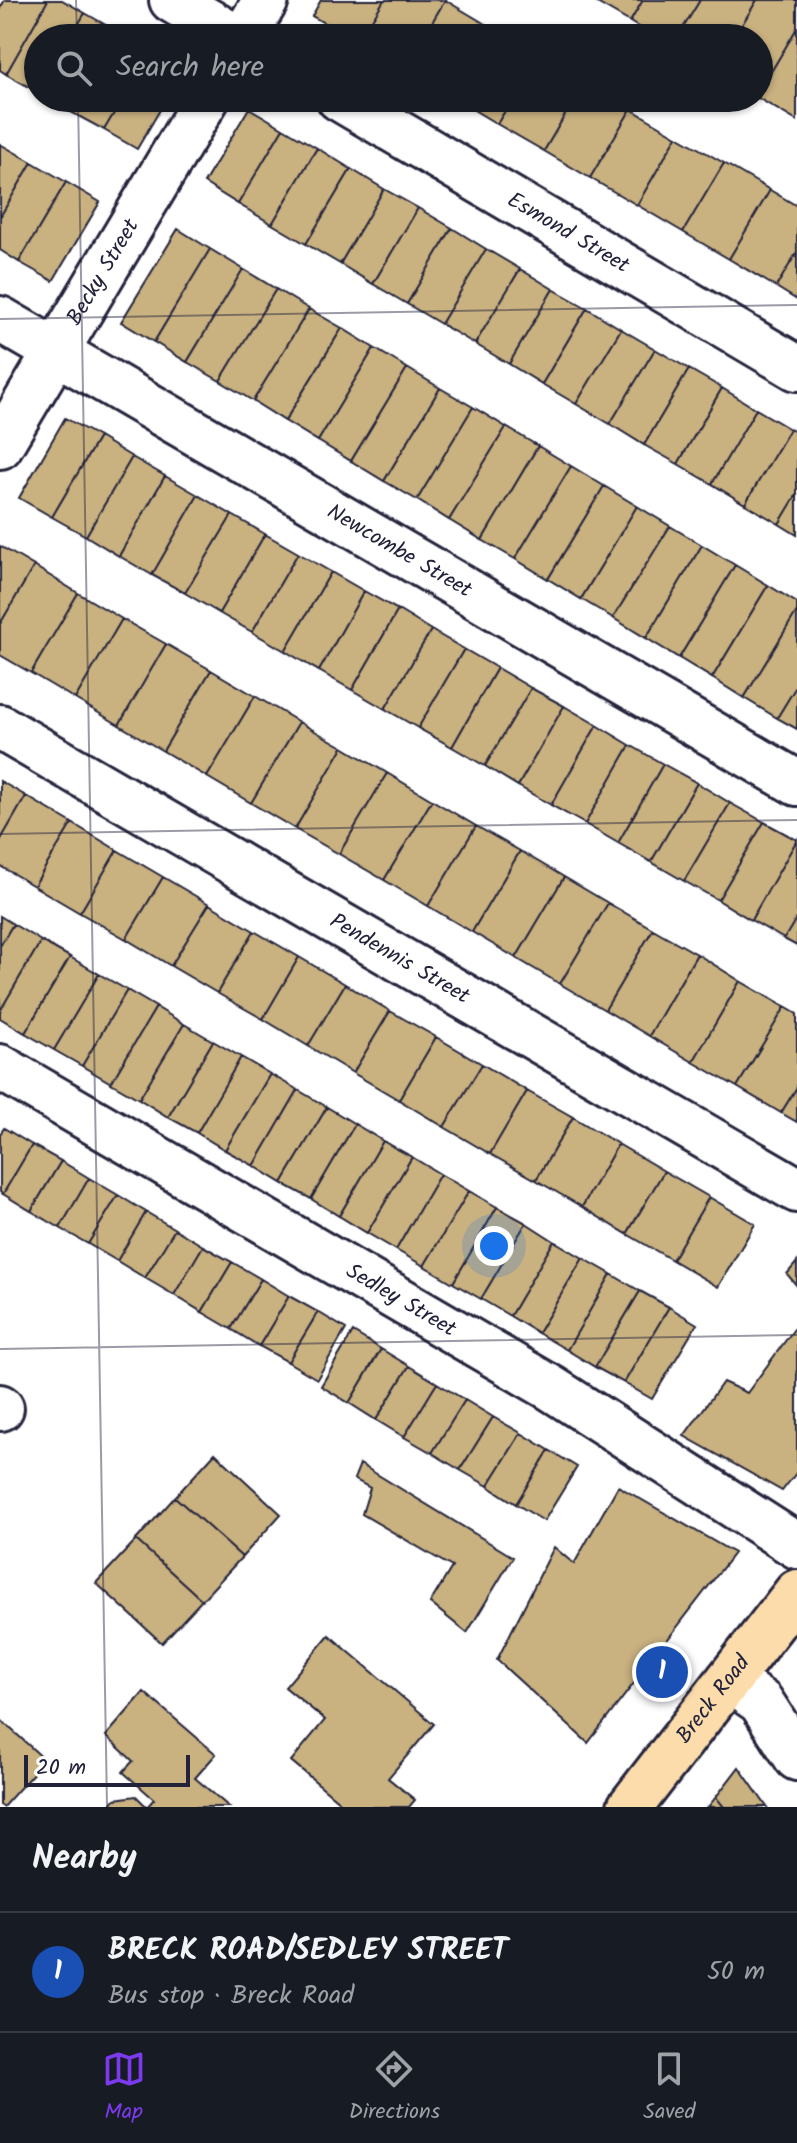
<!DOCTYPE html>
<html lang="en">
<head>
<meta charset="utf-8">
<style>
  body { margin:0; font-family:Kalam,sans-serif; background:#20242c; color:#f1f3f6 }
  .scale { position:absolute; left:24px; bottom:20px; width:166px; box-sizing:border-box; padding-left:8px; border:4px solid #22223b; border-top:0; font-size:22px; line-height:28px; white-space:nowrap; color:#22223b; -webkit-text-stroke:6px #fff; paint-order:stroke }
  .you { position:absolute; left:494px; top:1246px; width:28px; height:28px; margin:-20px; border:6px solid #fff; border-radius:50%; background:#1a73e8; box-shadow:0 0 0 12px #1a73e833 }
  .badge { display:grid; place-items:center; width:52px; height:52px; border-radius:50%; background:#7c3aed; color:#fff; font-size:26px; font-weight:700 }
  .pin { position:absolute; translate:-50% -50%; border:4px solid #fff; box-shadow:0 2px 8px #0006 }
  .list { margin:0; padding:0; list-style:none }
  h2 { display:flex; justify-content:space-between; align-items:center; height:104px; margin:0; padding:0 32px; font-size:34px }
  h2 small { font-size:26px; font-weight:400; color:#9ea1a6 }
  .list li { display:grid; grid-template-columns:52px 1fr auto; gap:24px; align-items:center; box-sizing:border-box; height:120px; padding:0 32px; border-top:2px solid #363941 }
  .list b { display:block; font-size:30px; white-space:nowrap }
  .list p { margin:0; font-size:26px; white-space:nowrap; color:#9ea1a6 }
  .list em { font-size:26px; font-style:normal; color:#9ea1a6 }
  .icon { flex:none; width:44px; height:44px; fill:none; stroke:currentColor; stroke-width:2; stroke-linecap:round; stroke-linejoin:round }
  .map { position:relative; flex:none; width:797px; height:1807px; overflow:hidden }
  .search { position:absolute; background:#171b24; box-shadow:0 2px 6px #0004; left:24px; right:24px; top:24px; height:88px; display:flex; align-items:center; gap:20px; box-sizing:border-box; padding:0 28px; border-radius:44px; color:#9ea1a6; font-size:30px }
  .sheet { height:224px; background:#171b24 }
  nav { display:flex; justify-content:space-around; align-items:center; box-sizing:border-box; height:112px; border-top:2px solid #363941; background:#171b24; font-size:22px; color:#9ea1a6 }
  nav a { display:grid; justify-items:center; gap:4px }
  nav .on { color:#7c3aed }
  .map>svg:first-child { display:block }
</style>
</head>
<body>
<div class="map">
<svg width="797" height="1807" viewBox="0 0 797 1807">
  <rect width="100%" height="100%" fill="#fff"/>
  <filter id="ink" filterUnits="userSpaceOnUse"><feTurbulence type="fractalNoise" baseFrequency=".0125" numOctaves="2"/><feDisplacementMap in="SourceGraphic" scale="16" xChannelSelector="R" yChannelSelector="G"/><feConvolveMatrix kernelMatrix="1 2 1 2 8 2 1 2 1" color-interpolation-filters="sRGB"/></filter>
  <g filter="url(#ink)">
    <path fill="#c9b180" stroke="#22223b" stroke-width="2" d="M5 0H48L6 74 0 70V8Z
      M48 0H62L85 13 70 38H38V92L6 74Z
      M321 0H384L361 38H351L312 16Z
      M384 0H445L423 38H361Z
      M445 0 492 28 486 38H423Z
      M592 0H643L630 22Z
      M643 0H700L677 38H656L630 22Z
      M700 0H757L734 38H677Z
      M757 0H797V28L759 92V38H734Z
      M85 13 118 32 114 38H70Z
      M492 28 509 38H486Z
      M797 28V121L758 98 759 92Z
      M48 98H79L71 112Z
      M79 98H123L104 130 71 112Z
      M123 98H167L137 149 104 130Z
      M454 98H513L497 124Z
      M513 98H575L544 151 497 124Z
      M575 98H612L631 109 590 178 544 151Z
      M249 108 283 128 238 204 204 183Z
      M631 109 677 136 637 205 590 178Z
      M283 128 317 148 272 224 238 204Z
      M677 136 724 163 683 232 637 205Z
      M0 144 32 162 0 217Z
      M317 148 351 169 306 244 272 224Z
      M32 162 66 182 19 262 0 250V217Z
      M724 163 770 190 729 259 683 232Z
      M351 169 384 189 340 264 306 244Z
      M66 182 100 202 53 281 19 262Z
      M384 189 418 208 373 284 340 264Z
      M770 190 797 206V252L776 287 729 259Z
      M418 208 452 228 407 304 373 284Z
      M452 228 486 249 441 324 407 304Z
      M178 229 210 249 154 342 121 322Z
      M210 249 243 269 187 362 154 342Z
      M486 249 520 269 475 344 441 324Z
      M797 252V300L776 287Z
      M243 269 276 289 220 381 187 362Z
      M520 269 553 289 509 364 475 344Z
      M276 289 309 309 253 401 220 381Z
      M553 289 587 308 542 384 509 364Z
      M587 308 621 329 576 404 542 384Z
      M309 309 342 328 285 421 253 401Z
      M342 328 374 348 318 441 285 421Z
      M621 329 655 349 610 424 576 404Z
      M374 348 407 368 351 461 318 441Z
      M655 349 689 369 644 445 610 424Z
      M407 368 440 388 384 481 351 461Z
      M689 369 722 388 678 464 644 445Z
      M440 388 473 407 417 500 384 481Z
      M722 388 756 409 712 484 678 464Z
      M473 407 506 427 449 520 417 500Z
      M756 409 790 429 745 504 712 484Z
      M65 418 99 437 52 517 19 498Z
      M506 427 538 446 482 540 449 520Z
      M790 429 797 433V494L779 524 745 504Z
      M99 437 132 457 86 536 52 517Z
      M538 446 571 466 515 559 482 540Z
      M132 457 165 476 119 556 86 536Z
      M571 466 604 486 548 579 515 559Z
      M165 476 198 495 152 575 119 556Z
      M604 486 637 506 581 599 548 579Z
      M797 494V535L779 524Z
      M198 495 232 515 185 593 152 575Z
      M637 506 670 526 613 618 581 599Z
      M232 515 265 534 219 613 185 593Z
      M670 526 702 545 646 638 613 618Z
      M265 534 298 553 252 632 219 613Z
      M702 545 735 565 679 658 646 638Z
      M0 546 34 566 0 624Z
      M298 553 331 572 285 651 252 632Z
      M735 565 768 585 712 678 679 658Z
      M34 566 78 593 31 673 0 655V624Z
      M331 572 364 591 319 671 285 651Z
      M768 585 797 603V611L744 698 712 678Z
      M364 591 398 610 352 690 319 671Z
      M78 593 122 619 75 699 31 673Z
      M398 610 431 630 385 709 352 690Z
      M797 611V685L777 718 744 698Z
      M122 619 166 644 119 725 75 699Z
      M431 630 464 649 418 728 385 709Z
      M166 644 211 670 163 751 119 725Z
      M464 649 497 668 452 747 418 728Z
      M497 668 531 688 485 766 452 747Z
      M211 670 255 696 207 777 163 751Z
      M797 685V729L777 718Z
      M531 688 564 706 518 786 485 766Z
      M255 696 299 722 251 803 207 777Z
      M564 706 597 725 551 805 518 786Z
      M299 722 343 747 295 829 251 803Z
      M597 725 630 745 585 824 551 805Z
      M630 745 663 764 618 843 585 824Z
      M343 747 387 773 339 854 295 829Z
      M663 764 697 783 651 862 618 843Z
      M387 773 432 800 384 880 339 854Z
      M0 781 26 796 0 841Z
      M697 783 730 803 684 881 651 862Z
      M26 796 72 823 34 886 0 866V841Z
      M432 800 476 826 428 906 384 880Z
      M730 803 764 822 718 900 684 881Z
      M764 822 797 840 751 920 718 900Z
      M72 823 117 850 80 913 34 886Z
      M476 826 520 851 472 932 428 906Z
      M797 840V917L784 939 751 920Z
      M117 850 163 877 126 939 80 913Z
      M520 851 564 877 516 958 472 932Z
      M163 877 209 904 171 966 126 939Z
      M564 877 608 903 560 984 516 958Z
      M608 903 653 929 605 1010 560 984Z
      M209 904 254 931 217 993 171 966Z
      M0 916 13 924 0 946Z
      M797 917V946L784 939Z
      M13 924 41 941 0 1011V946Z
      M653 929 697 954 649 1036 605 1010Z
      M254 931 299 957 263 1019 217 993Z
      M41 941 70 957 25 1033 0 1018V1011Z
      M697 954 740 981 693 1062 649 1036Z
      M70 957 99 974 54 1050 25 1033Z
      M299 957 345 984 308 1046 263 1019Z
      M99 974 127 990 82 1066 54 1050Z
      M740 981 785 1007 737 1087 693 1062Z
      M345 984 390 1011 353 1073 308 1046Z
      M127 990 156 1007 111 1083 82 1066Z
      M156 1007 184 1024 139 1099 111 1083Z
      M785 1007 797 1014V1087L781 1113 737 1087Z
      M390 1011 436 1037 399 1100 353 1073Z
      M184 1024 213 1041 168 1117 139 1099Z
      M436 1037 482 1064 444 1127 399 1100Z
      M213 1041 241 1057 197 1133 168 1117Z
      M241 1057 270 1074 225 1150 197 1133Z
      M482 1064 527 1091 490 1154 444 1127Z
      M270 1074 298 1090 254 1166 225 1150Z
      M797 1087V1122L781 1113Z
      M298 1090 327 1107 282 1183 254 1166Z
      M527 1091 573 1117 536 1180 490 1154Z
      M327 1107 355 1124 311 1199 282 1183Z
      M573 1117 618 1144 582 1207 536 1180Z
      M355 1124 383 1141 339 1216 311 1199Z
      M4 1128 32 1145 3 1194 0 1192V1134Z
      M383 1141 412 1157 367 1233 339 1216Z
      M618 1144 664 1171 627 1234 582 1207Z
      M32 1145 61 1161 31 1211 3 1194Z
      M412 1157 440 1174 396 1250 367 1233Z
      M61 1161 89 1178 60 1228 31 1211Z
      M664 1171 709 1197 672 1260 627 1234Z
      M440 1174 469 1191 424 1266 396 1250Z
      M89 1178 118 1195 88 1244 60 1228Z
      M469 1191 497 1207 453 1283 424 1266Z
      M118 1195 146 1212 117 1261 88 1244Z
      M709 1197 755 1224 718 1287 672 1260Z
      M497 1207 526 1223 481 1299 453 1283Z
      M146 1212 175 1229 145 1278 117 1261Z
      M526 1223 554 1241 510 1316 481 1299Z
      M175 1229 203 1246 174 1295 145 1278Z
      M554 1241 583 1258 538 1333 510 1316Z
      M203 1246 232 1262 202 1312 174 1295Z
      M583 1258 611 1274 567 1350 538 1333Z
      M232 1262 261 1279 231 1329 202 1312Z
      M797 1262V1286L787 1274Z
      M611 1274 640 1291 595 1367 567 1350Z
      M261 1279 289 1296 259 1346 231 1329Z
      M640 1291 669 1307 624 1383 595 1367Z
      M289 1296 318 1312 288 1362 259 1346Z
      M669 1307 697 1324 652 1399 624 1383Z
      M318 1312 346 1329 317 1379 288 1362Z
      M797 1325V1472L782 1491 684 1436 723 1382 747 1393Z
      M353 1332 381 1349 349 1403 321 1386Z
      M381 1349 409 1366 376 1420 349 1403Z
      M409 1366 437 1383 404 1437 376 1420Z
      M437 1383 465 1400 432 1453 404 1437Z
      M465 1400 493 1417 460 1470 432 1453Z
      M493 1417 521 1433 488 1486 460 1470Z
      M521 1433 549 1450 516 1504 488 1486Z
      M549 1450 577 1467 544 1521 516 1504Z
      M215 1453 281 1514 242 1557 175 1497Z
      M360 1464 513 1557 467 1633 430 1603 452 1567 362 1514 370 1488 354 1479Z
      M618 1486 734 1553 588 1743 497 1660 554 1547 574 1564Z
      M175 1497 242 1557 202 1600 136 1540Z
      M136 1540 202 1600 162 1643 96 1583Z
      M329 1635 434 1724 388 1778 415 1800 409 1807H346L291 1761 325 1720 285 1687Z
      M144 1692 216 1754 195 1778 229 1807H109L115 1799 136 1796 147 1807 154 1799 123 1772 133 1761 106 1736Z
      M0 1719 45 1760 3 1807 0 1805Z
      M739 1767 767 1807H724L716 1797Z
      M716 1797 724 1807H708Z"/>
    <g fill="none" stroke-linecap="round" stroke-linejoin="round">
      <defs>
        <g id="minor">
          <path d="M172 0 237 38"/>
          <path d="M243 38 266 0"/>
          <path id="s1" d="M339 98 797 368"/>
          <path id="s2" d="M0 319 797 783"/>
          <path id="s3" d="M0 446 207 98"/>
          <path id="s4" d="M0 727 797 1190"/>
          <path id="s5" d="M0 1067 551 1388 797 1546"/>
          <path d="M0 1407 1 1408"/>
          <path d="M729 1680 761 1702 797 1758"/>
        </g>
        <g id="primary">
          <path id="s6" d="M630 1807 797 1592"/>
        </g>
      </defs>
      <use href="#minor" stroke="#22223b" stroke-width="50"/>
      <use href="#primary" stroke="#22223b" stroke-width="50"/>
      <use href="#minor" stroke="#fff" stroke-width="44"/>
      <use href="#primary" stroke="#fddcac" stroke-width="44"/>
    </g>
  </g>
  <path fill="none" stroke="#22223b" stroke-width="2" stroke-opacity="0.45" d="M76 0 77 38M78 98 107 1807M0 319 797 305M0 834 797 820M0 1349 797 1335"/>
  <g text-anchor="middle" dominant-baseline="central" stroke-width="7" stroke-linejoin="round" paint-order="stroke">
    <g font-size="22" fill="#22223b" stroke="#fff">
      <text stroke="none"><textPath href="#s1" startOffset="266">Esmond Street</textPath></text>
      <text stroke="none"><textPath href="#s3" startOffset="202">Becky Street</textPath></text>
      <text stroke="none"><textPath href="#s2" startOffset="462">Newcombe Street</textPath></text>
      <text stroke="none"><textPath href="#s4" startOffset="462">Pendennis Street</textPath></text>
      <text stroke="none"><textPath href="#s5" startOffset="464">Sedley Street</textPath></text>
      <text stroke="none"><textPath href="#s6" startOffset="136">Breck Road</textPath></text>
    </g>
  </g>
</svg>
<div class="scale">20 m</div>
<div class="you"></div>
<div class="pin badge" style="left:662px;top:1672px;background:#1a4fb4">1</div>
<div class="search"><svg class="icon" aria-label="search" viewBox="0 0 24 24"><circle cx="10" cy="10" r="6"/><path d="M15 15l6 6"/></svg>Search here</div>
</div>
<section class="sheet">
<h2>Nearby<small></small></h2>
<ul class="list">
<li><span class="badge" style="background:#1a4fb4">1</span><div><b>BRECK ROAD/SEDLEY STREET</b><p>Bus stop · Breck Road</p></div><em>50 m</em></li>
</ul>
</section>
<nav>
<a class="on"><svg class="icon" aria-label="map" viewBox="0 0 24 24"><path d="M3 6l6-2 6 2 6-2v14l-6 2-6-2-6 2zM9 4v14M15 6v14"/></svg>Map</a>
<a><svg class="icon" aria-label="directions" viewBox="0 0 24 24"><path d="M12 3l9 9-9 9-9-9zM9 14v-3h6M13 9l2 2-2 2"/></svg>Directions</a>
<a><svg class="icon" aria-label="saved" viewBox="0 0 24 24"><path d="M7 4h10v16l-5-4-5 4z"/></svg>Saved</a>
</nav>
</body>
</html>
